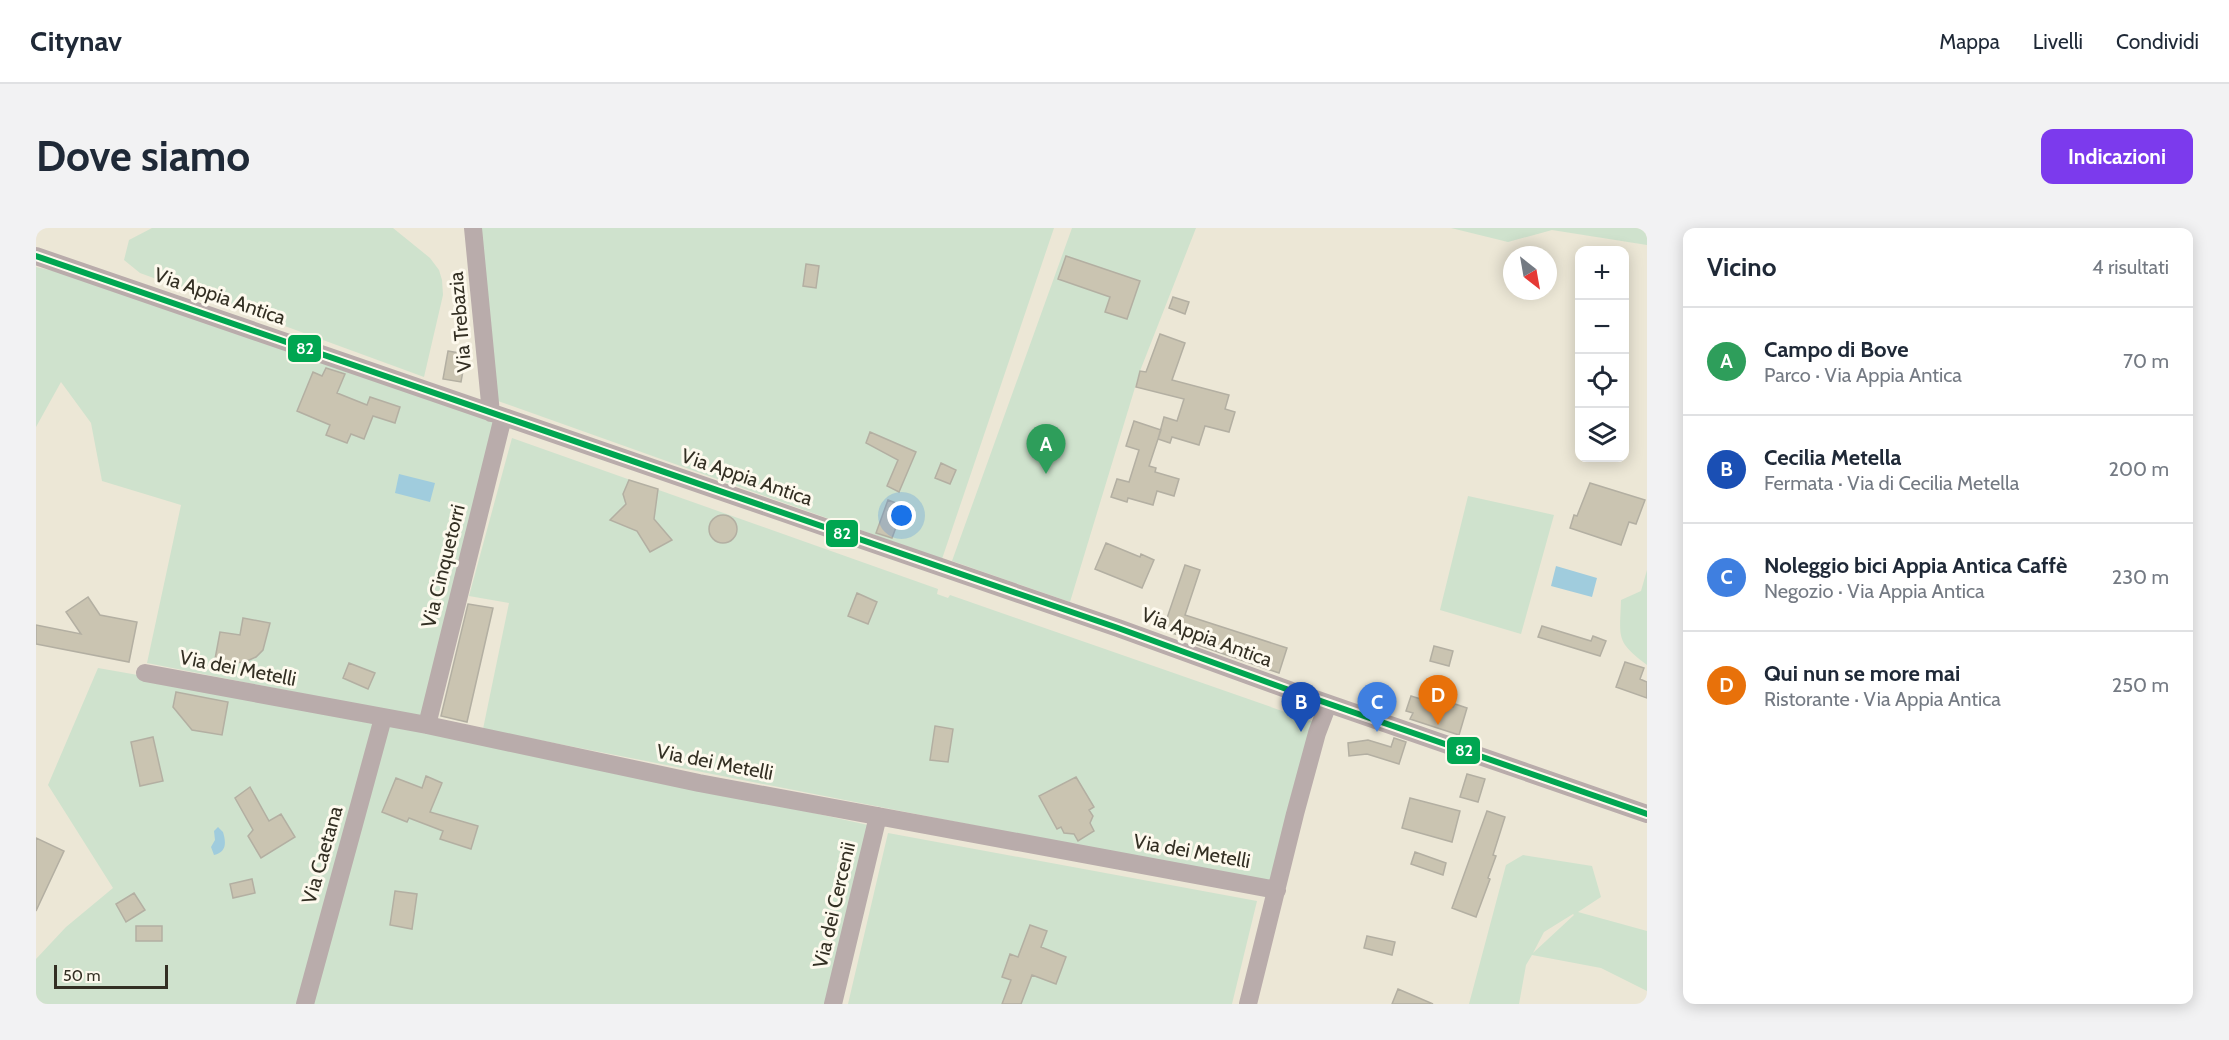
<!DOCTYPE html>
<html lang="it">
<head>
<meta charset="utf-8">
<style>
  body { margin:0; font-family:Cabin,sans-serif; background:#f2f2f3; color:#1f2937 }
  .controls { position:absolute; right:18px; top:18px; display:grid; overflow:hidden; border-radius:12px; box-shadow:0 3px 15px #0003 }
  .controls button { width:54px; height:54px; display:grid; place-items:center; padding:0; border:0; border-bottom:2px solid #e0e1e3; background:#fff; color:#1f2937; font:30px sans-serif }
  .compass { position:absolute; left:1467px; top:18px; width:54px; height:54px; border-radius:50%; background:#fff; box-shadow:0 3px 15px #0003; rotate:149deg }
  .scale { position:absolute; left:18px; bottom:15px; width:114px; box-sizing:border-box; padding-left:6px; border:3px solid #332f23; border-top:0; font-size:16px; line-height:21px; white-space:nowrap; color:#332f23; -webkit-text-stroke:4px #fdf9ed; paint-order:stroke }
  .you { position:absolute; left:866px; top:288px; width:21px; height:21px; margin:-15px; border:4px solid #fff; border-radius:50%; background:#1a73e8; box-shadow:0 0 0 9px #1a73e833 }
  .badge { display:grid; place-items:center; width:39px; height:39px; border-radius:50%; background:#7c3aed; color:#fff; font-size:20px; font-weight:700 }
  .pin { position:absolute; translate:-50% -50px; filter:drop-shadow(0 2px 3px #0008) }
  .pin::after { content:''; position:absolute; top:32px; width:21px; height:18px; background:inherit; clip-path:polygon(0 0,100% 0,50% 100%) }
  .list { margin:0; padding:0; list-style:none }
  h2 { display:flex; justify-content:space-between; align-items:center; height:78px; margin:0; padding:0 24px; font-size:26px }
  h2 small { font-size:20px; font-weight:400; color:#747a83 }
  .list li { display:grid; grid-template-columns:39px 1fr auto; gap:18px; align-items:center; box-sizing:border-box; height:108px; padding:0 24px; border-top:2px solid #e0e1e3 }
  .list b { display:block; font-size:22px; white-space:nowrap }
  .list p { margin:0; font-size:20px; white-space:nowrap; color:#747a83 }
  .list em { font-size:20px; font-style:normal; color:#747a83 }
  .icon { flex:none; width:33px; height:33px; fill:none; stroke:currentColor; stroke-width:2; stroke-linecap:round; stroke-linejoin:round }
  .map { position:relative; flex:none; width:1611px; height:776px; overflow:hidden; border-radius:12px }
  header { display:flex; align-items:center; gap:36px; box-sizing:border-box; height:84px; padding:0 30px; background:#fff; border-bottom:2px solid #e0e1e3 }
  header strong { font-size:28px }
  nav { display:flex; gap:33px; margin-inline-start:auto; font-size:21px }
  .intro { display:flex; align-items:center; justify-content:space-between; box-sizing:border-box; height:144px; padding:0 36px }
  h1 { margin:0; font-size:42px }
  .button { padding:15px 27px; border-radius:12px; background:#7c3aed; color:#fff; font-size:21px; font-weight:700 }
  main { display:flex; gap:36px; padding:0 36px }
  aside { flex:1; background:#fff; border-radius:12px; box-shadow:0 3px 15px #0003 }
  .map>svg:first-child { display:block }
</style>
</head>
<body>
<header>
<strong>Citynav</strong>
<nav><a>Mappa</a><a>Livelli</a><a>Condividi</a></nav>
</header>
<div class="intro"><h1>Dove siamo</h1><a class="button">Indicazioni</a></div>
<main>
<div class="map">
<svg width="1611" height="776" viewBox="0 0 1611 776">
  <rect width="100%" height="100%" fill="#ece7d6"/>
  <path fill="#cfe2cd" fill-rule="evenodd" d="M116 0H357L394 30 403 42 406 52 407 67 388 149 104 45 88 32 93 12Z
    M442 0H1018L906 331 462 173Z
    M1036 0H1160L1104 143 1034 374 916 333Z
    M1415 0H1611V17L1516 2 1472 14Z
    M0 39 26 45 459 194 386 489 111 435 145 277 66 253 55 195 25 154 0 199Z
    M476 210 902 361 901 366 912 370 914 367 1278 494 1237 656 447 501 473 375 433 368Z
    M1432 268 1518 287 1485 406 1404 382Z
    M1611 342V437C1579 413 1584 410 1585 372L1605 363Z
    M62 440 347 490 832 597 790 776H0V731L30 699 77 660 12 557Z
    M852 605 1221 673 1196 776H812Z
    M1487 627 1556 638 1565 669 1542 684 1611 703V763L1565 740 1496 727 1490 737 1483 776H1433L1470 637ZM1537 686 1538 687 1497 725 1508 704Z"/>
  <path fill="#a0ccdd" d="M363 246 399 255 394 274 359 265Z
    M1520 338 1561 350 1556 369 1515 358Z
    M182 599 187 604C190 614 191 624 178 627L175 619 179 612 178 603Z"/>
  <path fill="#cac4b1" stroke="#b3afa2" stroke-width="1.5" d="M1030 28 1104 53 1091 91 1069 84 1074 69 1022 51Z
    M770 36 783 38 780 60 767 58Z
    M1137 69 1153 74 1149 86 1133 80Z
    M1124 106 1149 115 1136 152 1193 167 1189 181 1199 184 1193 204 1169 198 1163 217 1136 209 1134 215 1122 211 1128 189 1141 193 1148 171 1100 159 1104 143 1110 144Z
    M412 123 430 126 425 154 407 151Z
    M290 140 309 146 301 165 331 177 334 169 364 179 359 195 337 188 328 211 315 206 311 215 290 207 294 197 261 183 277 144 286 148Z
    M1098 193 1125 202 1113 238 1120 240 1119 244 1143 251 1138 268 1121 263 1117 277 1092 270 1091 274 1075 269 1081 251 1093 254 1103 222 1090 218Z
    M834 204 880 224 863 264 851 258 862 232 830 215Z
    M905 235 920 242 914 256 899 250Z
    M593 252 622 261 618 291 636 312 614 324 601 303 574 292 590 276 587 266Z
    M1554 255 1609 272 1600 296 1593 294 1585 317 1534 300 1538 287 1541 288Z
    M852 272 868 278 856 310 840 305Z
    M673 301a14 14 0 1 1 28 0a14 14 0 1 1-28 0Z
    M1070 315 1104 329 1105 326 1118 332 1106 360 1059 341Z
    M1149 337 1164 342 1149 387 1251 420 1243 445 1156 415 1157 412 1127 402Z
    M821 365 841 374 832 396 812 388Z
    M52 369 64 387 101 394 93 434 0 416V397L45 406 30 384Z
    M432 376 457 380 431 494 405 488Z
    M207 390 234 395 227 422 220 429 211 433 201 435 179 431 184 404 204 407Z
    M1506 398 1555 413 1557 408 1570 413 1564 428 1502 409Z
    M1398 418 1417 423 1413 438 1394 433Z
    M1589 434 1608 440 1604 451 1611 454V470L1580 459Z
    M313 435 339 445 332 461 307 450Z
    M140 464 192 474 186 507 156 502 137 479Z
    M1375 468 1404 477 1405 475 1417 479 1419 476 1431 480 1423 507 1374 491 1377 485 1370 483Z
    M899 498 917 501 912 534 894 532Z
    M117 509 127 553 104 558 95 514Z
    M1358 510 1370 514 1363 536 1331 526 1313 528 1312 515 1332 512 1355 519Z
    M1431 546 1449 551 1442 574 1424 569Z
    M390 548 406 555 394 584 442 598 435 621 404 611 407 603 373 590 371 594 346 584 360 550 386 560Z
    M1040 549 1058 579 1053 582 1057 588 1054 595 1058 603 1042 613 1038 606 1028 605 1025 599 1021 601 1003 568Z
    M214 559 233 593 245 586 259 609 225 630 212 608 217 602 199 570Z
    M1374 570 1424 583 1416 614 1366 600Z
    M1451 583 1469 589 1457 627 1460 628 1452 650 1454 651 1440 689 1416 680Z
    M0 610 28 623 0 683Z
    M1379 624 1410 635 1407 647 1375 636Z
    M216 651 219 665 197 670 194 656Z
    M359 663 381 666 376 701 354 697Z
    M98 665 109 682 90 694 80 676Z
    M994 697 1011 703 1005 719 1030 729 1020 756 996 747 985 776H966L975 752 966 749 974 726 982 729Z
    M100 698H126V713H100Z
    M1331 708 1359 714 1356 727 1328 720Z
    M1362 761 1397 776H1356Z"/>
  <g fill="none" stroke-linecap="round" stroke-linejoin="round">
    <path stroke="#b9acab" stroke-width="18" d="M437 0 455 185
      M0 28 1082 400 1253 462 1611 586
      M109 445 391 497 663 555 1241 662
      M391 497 467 189
      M269 776 347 490
      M797 776 842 588
      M1212 776 1259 586 1281 505 1292 476"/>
    <defs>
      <path id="bus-1" d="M0 28 1082 400 1253 462 1611 586"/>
    </defs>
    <use href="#bus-1" stroke="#fdf9ed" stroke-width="10"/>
    <use href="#bus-1" stroke="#00a651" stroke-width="6"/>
  </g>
  <g text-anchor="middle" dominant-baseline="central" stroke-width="6" stroke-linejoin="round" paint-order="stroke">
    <g font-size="20" fill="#332f23" stroke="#fdf9ed">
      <text transform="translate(184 68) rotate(19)">Via Appia Antica</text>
      <text transform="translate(424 94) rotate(-95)">Via Trebazia</text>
      <text transform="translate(711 249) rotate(19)">Via Appia Antica</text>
      <text transform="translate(407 338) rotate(-76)">Via Cinquetorri</text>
      <text transform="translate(1171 409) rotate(20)">Via Appia Antica</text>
      <text transform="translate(202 440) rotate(11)">Via dei Metelli</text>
      <text transform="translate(679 534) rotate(11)">Via dei Metelli</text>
      <text transform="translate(1156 623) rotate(10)">Via dei Metelli</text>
      <text transform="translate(286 627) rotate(-74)">Via Caetana</text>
      <text transform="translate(798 677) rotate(-77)">Via dei Cercenii</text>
    </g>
  </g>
  <g stroke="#fdf9ed" stroke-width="2">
    <rect x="251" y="106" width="35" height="29" rx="6" fill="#00a651"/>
    <rect x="789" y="291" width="34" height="29" rx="6" fill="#00a651"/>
    <rect x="1410" y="508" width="35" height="29" rx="6" fill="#00a651"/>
  </g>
  <g font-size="16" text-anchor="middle" font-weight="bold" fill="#fff">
    <text x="269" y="126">82</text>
    <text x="806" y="311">82</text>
    <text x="1428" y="528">82</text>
  </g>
</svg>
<div class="controls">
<button>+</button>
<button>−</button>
<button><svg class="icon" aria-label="locate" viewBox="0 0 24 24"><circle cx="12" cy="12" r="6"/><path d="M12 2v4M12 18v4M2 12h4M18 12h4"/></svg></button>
<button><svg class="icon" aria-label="layers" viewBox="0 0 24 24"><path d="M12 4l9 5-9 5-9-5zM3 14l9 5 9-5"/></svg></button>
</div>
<svg class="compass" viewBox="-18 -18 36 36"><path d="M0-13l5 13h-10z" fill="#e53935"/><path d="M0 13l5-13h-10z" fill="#747a83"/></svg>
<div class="scale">50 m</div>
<div class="you"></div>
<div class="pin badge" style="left:1010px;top:246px;background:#2e9e5b">A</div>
<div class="pin badge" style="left:1265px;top:504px;background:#1a4fb4">B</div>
<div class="pin badge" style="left:1341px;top:504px;background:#3f7fe0">C</div>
<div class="pin badge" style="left:1402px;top:497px;background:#e8710a">D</div>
</div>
<aside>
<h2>Vicino<small>4 risultati</small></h2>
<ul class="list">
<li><span class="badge" style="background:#2e9e5b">A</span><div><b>Campo di Bove</b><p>Parco · Via Appia Antica</p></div><em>70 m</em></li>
<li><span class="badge" style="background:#1a4fb4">B</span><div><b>Cecilia Metella</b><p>Fermata · Via di Cecilia Metella</p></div><em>200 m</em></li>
<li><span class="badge" style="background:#3f7fe0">C</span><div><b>Noleggio bici Appia Antica Caffè</b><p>Negozio · Via Appia Antica</p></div><em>230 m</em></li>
<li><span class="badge" style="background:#e8710a">D</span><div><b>Qui nun se more mai</b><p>Ristorante · Via Appia Antica</p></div><em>250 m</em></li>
</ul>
</aside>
</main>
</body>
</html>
